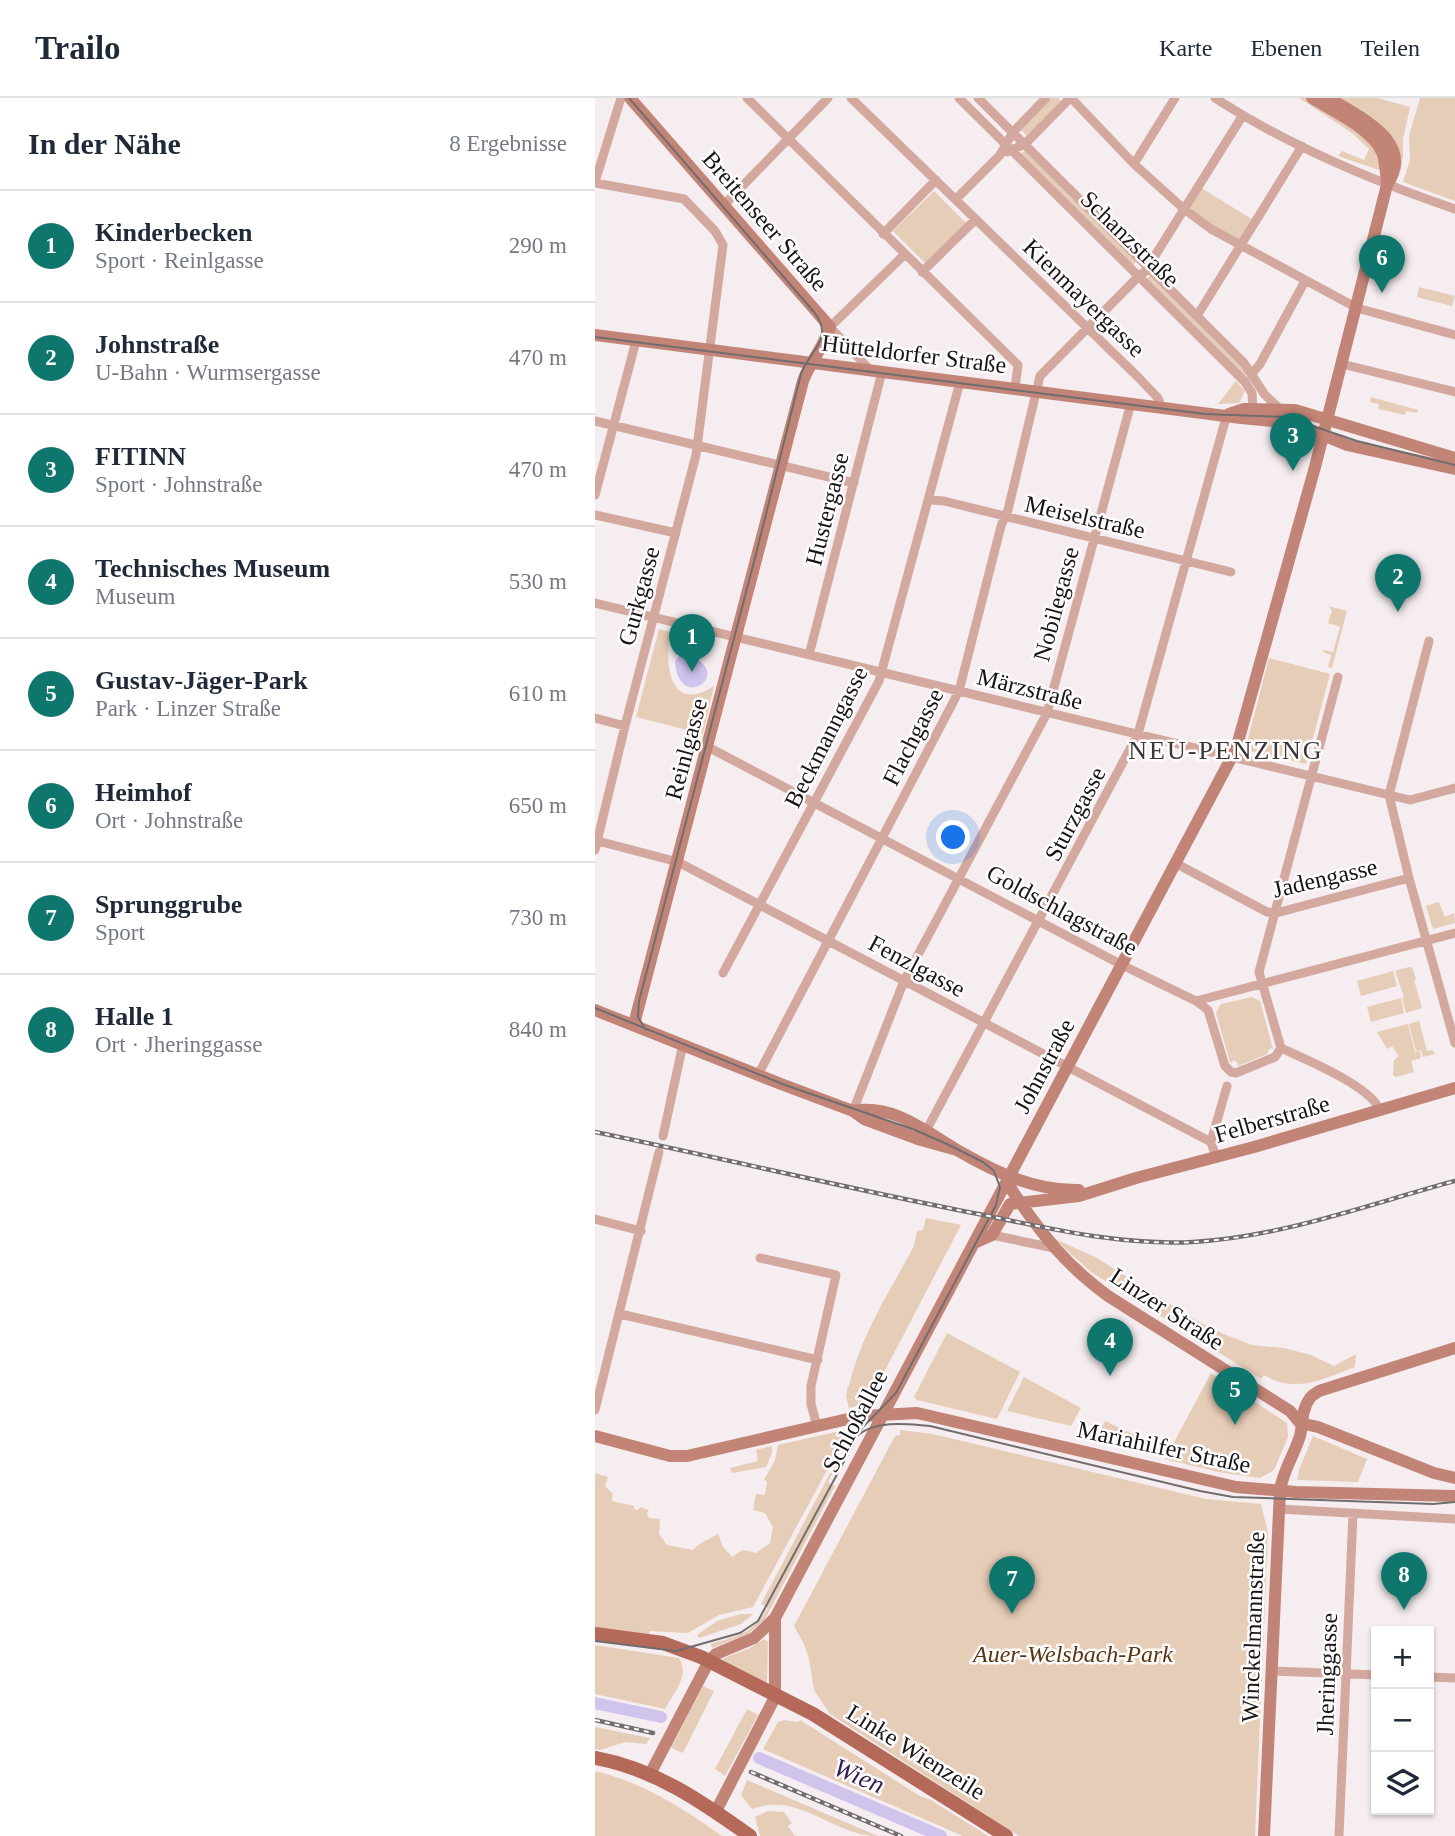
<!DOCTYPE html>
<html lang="de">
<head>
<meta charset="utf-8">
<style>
  body { margin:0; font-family:"Times New Roman",serif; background:#f6f6f7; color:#1f2937 }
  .controls { position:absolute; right:21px; bottom:21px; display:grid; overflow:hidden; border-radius:0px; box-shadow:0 2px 5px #0004 }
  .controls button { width:63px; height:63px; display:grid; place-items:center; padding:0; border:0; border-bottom:2px solid #e0e1e3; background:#fff; color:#1f2937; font:35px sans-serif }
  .you { position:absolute; left:359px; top:740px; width:24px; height:24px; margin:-18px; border:5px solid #fff; border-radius:50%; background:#1a73e8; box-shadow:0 0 0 10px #1a73e833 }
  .badge { display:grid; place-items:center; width:46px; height:46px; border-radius:50%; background:#0f766e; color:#fff; font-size:23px; font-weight:700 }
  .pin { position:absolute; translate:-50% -58px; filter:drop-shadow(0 2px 4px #0008) }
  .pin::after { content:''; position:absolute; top:37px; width:24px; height:21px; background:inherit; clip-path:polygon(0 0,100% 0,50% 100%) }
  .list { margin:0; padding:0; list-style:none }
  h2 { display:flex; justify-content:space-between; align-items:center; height:91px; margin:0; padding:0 28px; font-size:30px }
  h2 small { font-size:23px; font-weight:400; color:#747a83 }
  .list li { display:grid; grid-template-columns:46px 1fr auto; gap:21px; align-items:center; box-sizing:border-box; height:112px; padding:0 28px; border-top:2px solid #e0e1e3 }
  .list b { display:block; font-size:26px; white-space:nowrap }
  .list p { margin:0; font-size:23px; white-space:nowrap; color:#747a83 }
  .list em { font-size:23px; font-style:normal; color:#747a83 }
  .icon { flex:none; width:38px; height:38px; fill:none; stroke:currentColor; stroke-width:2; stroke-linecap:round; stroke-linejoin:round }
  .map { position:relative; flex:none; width:860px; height:1738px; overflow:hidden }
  header { display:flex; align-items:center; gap:42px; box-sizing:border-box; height:98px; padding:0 35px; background:#fff; border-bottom:2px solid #e0e1e3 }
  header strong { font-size:33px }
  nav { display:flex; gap:38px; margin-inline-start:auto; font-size:24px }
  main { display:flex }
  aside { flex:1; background:#fff }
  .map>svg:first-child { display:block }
</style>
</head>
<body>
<header>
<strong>Trailo</strong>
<nav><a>Karte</a><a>Ebenen</a><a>Teilen</a></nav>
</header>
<main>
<aside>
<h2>In der Nähe<small>8 Ergebnisse</small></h2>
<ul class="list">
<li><span class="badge">1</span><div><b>Kinderbecken</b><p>Sport · Reinlgasse</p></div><em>290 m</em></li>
<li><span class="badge">2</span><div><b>Johnstraße</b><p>U-Bahn · Wurmsergasse</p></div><em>470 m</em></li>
<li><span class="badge">3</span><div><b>FITINN</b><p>Sport · Johnstraße</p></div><em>470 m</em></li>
<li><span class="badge">4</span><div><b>Technisches Museum</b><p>Museum</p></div><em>530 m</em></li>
<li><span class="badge">5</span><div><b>Gustav-Jäger-Park</b><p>Park · Linzer Straße</p></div><em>610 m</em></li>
<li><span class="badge">6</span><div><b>Heimhof</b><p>Ort · Johnstraße</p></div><em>650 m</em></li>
<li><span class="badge">7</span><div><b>Sprunggrube</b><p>Sport</p></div><em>730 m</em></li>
<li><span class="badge">8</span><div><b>Halle 1</b><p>Ort · Jheringgasse</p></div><em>840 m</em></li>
</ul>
</aside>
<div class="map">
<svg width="860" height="1738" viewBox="0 0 860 1738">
  <rect width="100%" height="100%" fill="#f5edef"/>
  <path fill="#e6cdb7" d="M457 0H463L466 3 432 38 426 32Z
    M704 0H711L772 39 779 49 787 73 743 58 747 53 769 62 774 51 757 35Z
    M740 0H782L815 9 808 41V58L805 76V68Z
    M825 0H860V103L808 84 815 62 814 38Z
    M431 51 542 162 538 167 426 56Z
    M603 88 660 123 645 148 589 111Z
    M339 93 371 125 331 166 298 133Z
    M556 177 654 274 649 278 551 181Z
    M824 189 860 198 857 208 822 199Z
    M641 283 650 293 644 305 623 306Z
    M776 299 823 312 822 315 811 313 810 317 783 311 784 306 775 304Z
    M733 508 752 513 737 570 733 569 736 557 728 554 729 552 738 554 745 529 733 525 737 512Z
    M64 531 75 534C70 562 72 618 119 588L108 636 41 619Z
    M674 560 735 576 711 666 650 652Z
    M844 804 850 819 859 815 860 825 838 831 831 808Z
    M814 869H817L821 881 819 882 827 910 811 915 807 900 809 899 800 873Z
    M798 873 802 888 766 898 762 883Z
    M657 899 665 903 678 951 675 950 672 956 643 968 642 964 638 962 637 965 635 964 621 915 626 906Z
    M806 900 809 915 776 924 772 909Z
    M824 923 832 953 837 952 840 956 828 959 826 952 821 953 814 926Z
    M813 926 820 954 825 953 826 960 816 963 819 974 801 979 798 977 799 962 804 958 797 948 792 951 782 934Z
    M331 1120 366 1127 273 1305 254 1310 251 1298 253 1288H254C266 1237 295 1193 319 1148L322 1133 328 1132Z
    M458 1140 502 1160 604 1224 629 1236 657 1247 689 1250 716 1257 739 1268 761 1256 760 1269C729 1281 700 1296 669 1277L666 1281 496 1174Z
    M352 1235 425 1274 402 1321 322 1302 319 1299Z
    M616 1275 692 1325 693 1339 679 1372 665 1380 623 1374 570 1361Z
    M429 1279 486 1310 476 1328 412 1313Z
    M510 1323 555 1344 553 1347 504 1335Z
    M305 1332 338 1336 611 1401 666 1406 673 1435 660 1738H424L235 1616 219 1592 214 1561 209 1546 199 1528 300 1338 305 1337Z
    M245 1333 251 1336 250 1339 158 1509 124 1517 93 1535 55 1533 54 1536 0 1531V1375L13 1379 10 1388 18 1396 17 1403 39 1408V1411L43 1412 45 1409 54 1412 52 1415 54 1420 65 1421 64 1436 72 1447 98 1452 103 1447 123 1436 128 1449 139 1461 138 1458 148 1452 161 1455 175 1445 178 1429 170 1415 158 1412 161 1396 170 1397 172 1383 169 1382 180 1362 183 1347Z
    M718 1338 772 1361 763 1384 702 1382 704 1372Z
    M177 1348V1355L171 1369 137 1375 135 1370 163 1363 161 1352Z
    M242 1362 244 1363 233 1384 240 1388 170 1521 153 1536 117 1550 116 1546C143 1538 158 1536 173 1510L166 1506Z
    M145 1516H158L146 1526 104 1540 102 1537 122 1523Z
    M169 1541 173 1544 172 1585 128 1562 129 1560 155 1550Z
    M0 1547 84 1560C95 1578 79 1594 70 1611L0 1596Z
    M108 1588 119 1593 88 1655 76 1650Z
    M152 1611 163 1617 130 1678 120 1671Z
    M189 1622 203 1624 205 1622 325 1698 336 1702 393 1738H368L168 1651 183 1624Z
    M0 1629 55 1640 51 1646 30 1644 5 1652 0 1651Z
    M0 1673C47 1684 88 1710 127 1738H0Z
    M152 1682 283 1738C237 1738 206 1693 157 1711L146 1697Z
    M173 1713 189 1714 197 1725 193 1728 200 1738H165L160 1719Z"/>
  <path fill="#d0c4ed" d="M88 557C146 570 83 619 80 563L84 558Z"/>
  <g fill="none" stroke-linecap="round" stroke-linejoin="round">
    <path stroke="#d0c4ed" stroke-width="12" d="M0 1605 66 1619
      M164 1660 346 1738"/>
    <path stroke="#d3a89e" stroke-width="9" d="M152 0 423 267 420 290
      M256 0 544 280 563 300 566 308
      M364 0 650 284 657 295 658 314
      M383 0 649 265 670 297 684 310
      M476 0 539 66 589 111 616 131 762 210 860 237
      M620 0C694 48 777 83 860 111
      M412 54 430 46 475 0
      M539 66 580 0
      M0 84 26 0
      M0 85 89 101 120 133 128 147 101 357 30 628 0 752
      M361 101 405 57 418 34 451 0
      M129 107 233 0
      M288 136 341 82
      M327 174 381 121
      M602 218 707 48
      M747 266 860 294
      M275 272 235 229 309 157
      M656 277 665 266 710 183
      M0 323 259 385
      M0 397 41 243
      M334 402 349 403 636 474
      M0 417 81 435
      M0 505 815 702 860 690
      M834 543 794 697 814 780 860 945
      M214 557 287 274
      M0 620 30 628
      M113 649 527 867 601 903 613 912 630 968 636 974 641 975 680 959 686 950 664 874 743 579
      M3 743 83 764 616 1044
      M582 766 672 814 681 815 814 780
      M128 875 284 583 365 284
      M601 903 860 835
      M686 950C710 961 775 988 784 1011
      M163 977 364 593 406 428 413 412 445 278 540 182 554 170 556 164 648 17
      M258 1013 309 883 452 615 536 305
      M332 1031 543 636 632 316
      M68 1038 88 946
      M621 1059 616 1044 632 988
      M0 1121 46 1133
      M397 1137 459 1150
      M165 1160 241 1177 216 1288V1306L222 1328
      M25 1216 223 1262
      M0 1312 64 1054
      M684 1411 860 1421
      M678 1573 781 1577
      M834 1579 860 1580
      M744 1738 758 1416"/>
    <path stroke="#c28476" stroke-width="12" d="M35 0 235 229C229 249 215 264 208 283L39 926
      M717 0C738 13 777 31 787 54 791 65 791 76 792 87
      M0 237 646 320 699 325 752 347 860 371
      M634 316 649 311 700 312 860 360
      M0 912 186 986 258 1013 269 1021 326 1042 362 1052
      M258 1013C298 1005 331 1034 362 1052 400 1074 439 1093 484 1092
      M414 1078 415 1089 420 1097C449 1139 471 1167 513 1198L695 1313 705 1325 723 1329 839 1375 860 1380
      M379 1145 397 1137 415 1106 484 1098 541 1080 659 1049 860 990
      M0 1338 75 1358H92L266 1318 322 1315 641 1389 701 1394 860 1398
      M55 1676 114 1563 121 1556 159 1540 180 1520 641 651 720 369 792 87C821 43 765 20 734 0
      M121 1713 178 1603 180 1590V1520
      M669 1738 685 1392C688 1373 699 1357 705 1338 708 1326 706 1312 715 1300 718 1296 720 1296 724 1293L860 1250"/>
    <path stroke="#b46959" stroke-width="14" d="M0 1536 68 1545 106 1559 218 1616 411 1738
      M0 1660C60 1671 106 1703 155 1738"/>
    <path stroke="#716d6e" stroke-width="2" d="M34 0 219 214C240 241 215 251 206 276L160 460 44 903 43 919 51 932
      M0 239 610 316 691 319 762 343 860 367
      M0 910 190 987 320 1032 354 1047 388 1064 399 1073 405 1089 401 1107 301 1295 267 1330 163 1523 145 1535 81 1553 0 1543
      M263 1337C283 1322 311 1326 335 1328L605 1393 638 1399 838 1406 860 1404"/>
    <defs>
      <path id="rail" d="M0 1034C126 1060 251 1090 378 1115 450 1129 523 1148 598 1144 687 1139 774 1106 860 1083
        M0 1622 58 1635
        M156 1674 306 1738"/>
    </defs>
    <use href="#rail" stroke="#716d6e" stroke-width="4.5"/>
    <use href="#rail" stroke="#fffcfd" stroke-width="2" stroke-dasharray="5" stroke-linecap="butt"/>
  </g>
  <g text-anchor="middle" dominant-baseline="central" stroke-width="5" stroke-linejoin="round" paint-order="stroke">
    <g font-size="24" fill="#161414" stroke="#fffcfd">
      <text transform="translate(170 123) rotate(49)">Breitenseer Straße</text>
      <text transform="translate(535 141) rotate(44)">Schanzstraße</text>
      <text transform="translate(489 200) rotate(44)">Kienmayergasse</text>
      <text transform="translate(319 256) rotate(7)">Hütteldorfer Straße</text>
      <text transform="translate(232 411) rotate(-76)">Hustergasse</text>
      <text transform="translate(490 419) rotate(13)">Meiselstraße</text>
      <text transform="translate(44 498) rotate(-75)">Gurkgasse</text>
      <text transform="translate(461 506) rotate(-75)">Nobilegasse</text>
      <text transform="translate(435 591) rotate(14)">Märzstraße</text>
      <text transform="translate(231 639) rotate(-63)">Beckmanngasse</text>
      <text transform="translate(318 639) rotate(-63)">Flachgasse</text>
      <text transform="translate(91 651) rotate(-75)">Reinlgasse</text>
      <text transform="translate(480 716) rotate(-62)">Sturzgasse</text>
      <text transform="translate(730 780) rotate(-13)">Jadengasse</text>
      <text transform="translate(467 812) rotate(28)">Goldschlagstraße</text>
      <text transform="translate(322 868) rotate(28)">Fenzlgasse</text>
      <text transform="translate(449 968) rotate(-62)">Johnstraße</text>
      <text transform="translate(677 1021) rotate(-16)">Felberstraße</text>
      <text transform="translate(572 1211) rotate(33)">Linzer Straße</text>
      <text transform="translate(260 1323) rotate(-62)">Schloßallee</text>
      <text transform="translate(569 1349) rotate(12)">Mariahilfer Straße</text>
      <text transform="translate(658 1529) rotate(-88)">Winckelmannstraße</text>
      <text transform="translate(732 1576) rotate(-88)">Jheringgasse</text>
      <text transform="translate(321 1654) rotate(32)">Linke Wienzeile</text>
    </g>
    <g font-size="24" font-style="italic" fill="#573610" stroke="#fffcfd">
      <text x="478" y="1556">Auer-Welsbach-Park</text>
    </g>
    <g font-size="26" letter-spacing="2" fill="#3a3536" stroke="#fffcfd">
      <text x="631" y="652">NEU-PENZING</text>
    </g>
    <g font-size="26" font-style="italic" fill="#342153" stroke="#fffcfd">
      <text transform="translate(264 1678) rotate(23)">Wien</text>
    </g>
  </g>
</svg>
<div class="controls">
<button>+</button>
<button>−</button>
<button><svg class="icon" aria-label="layers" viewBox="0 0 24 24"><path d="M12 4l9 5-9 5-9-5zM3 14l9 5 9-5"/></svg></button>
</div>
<div class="you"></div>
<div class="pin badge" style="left:97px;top:574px">1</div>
<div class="pin badge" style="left:803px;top:514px">2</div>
<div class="pin badge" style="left:698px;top:373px">3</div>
<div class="pin badge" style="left:515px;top:1278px">4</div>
<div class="pin badge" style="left:640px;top:1327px">5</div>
<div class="pin badge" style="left:787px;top:195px">6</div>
<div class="pin badge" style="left:417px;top:1516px">7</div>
<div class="pin badge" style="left:809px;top:1512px">8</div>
</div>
</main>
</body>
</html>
